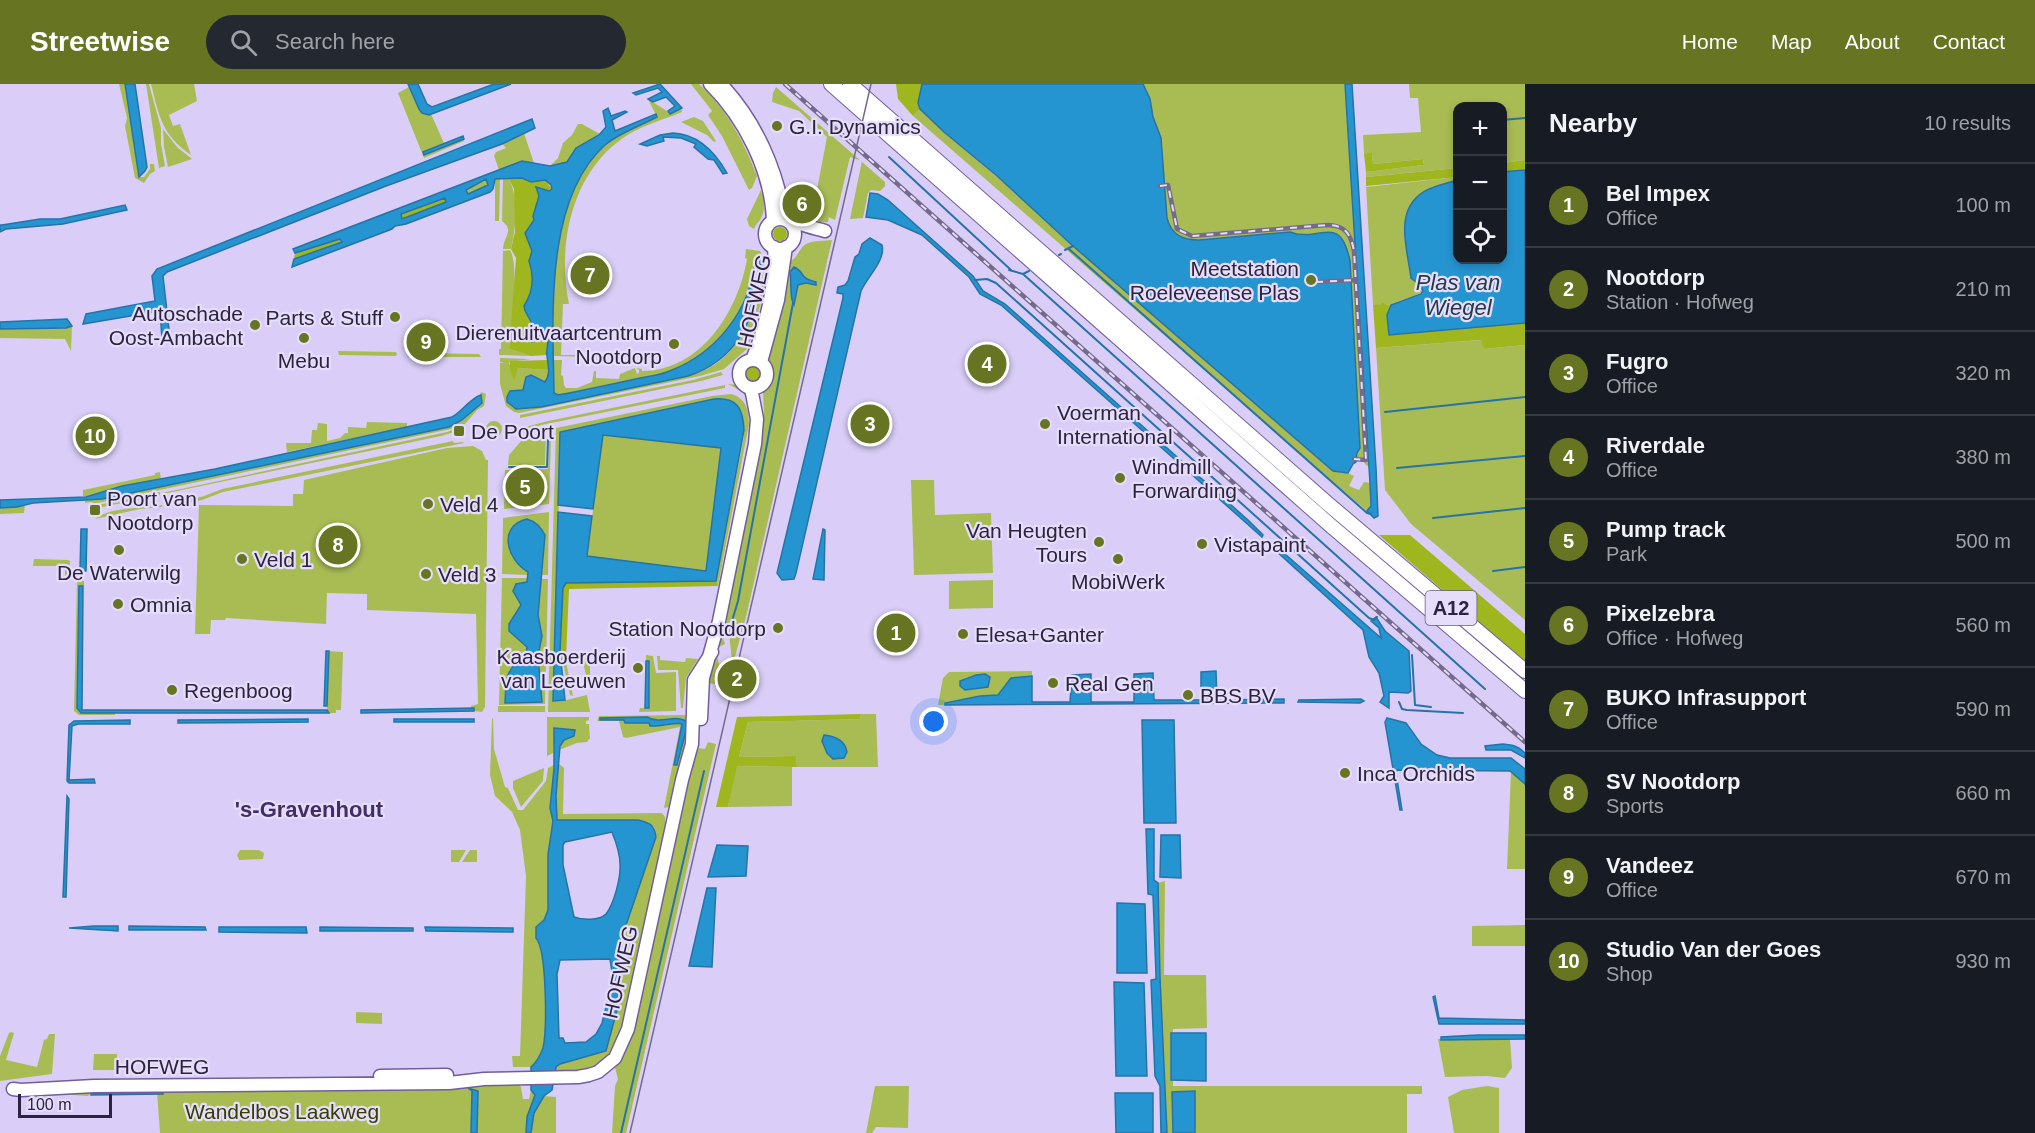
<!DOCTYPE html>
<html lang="en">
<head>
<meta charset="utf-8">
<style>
  body { margin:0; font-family:Helvetica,sans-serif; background:#242831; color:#f1f3f6 }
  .controls { position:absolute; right:18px; top:18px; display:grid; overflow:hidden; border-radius:12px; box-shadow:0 3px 9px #0003 }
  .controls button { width:54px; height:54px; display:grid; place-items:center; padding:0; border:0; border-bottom:2px solid #363941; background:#171b24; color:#f1f3f6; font:30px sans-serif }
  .scale { position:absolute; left:18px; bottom:15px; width:94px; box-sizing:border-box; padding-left:6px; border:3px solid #2c233e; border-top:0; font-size:16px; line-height:21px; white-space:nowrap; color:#2c233e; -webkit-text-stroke:4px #e5ddfa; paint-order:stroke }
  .you { position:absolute; left:934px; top:638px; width:21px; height:21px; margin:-15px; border:4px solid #fff; border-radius:50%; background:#1a73e8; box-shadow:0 0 0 9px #1a73e833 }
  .badge { display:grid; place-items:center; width:39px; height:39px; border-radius:50%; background:#677421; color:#fff; font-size:20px; font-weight:700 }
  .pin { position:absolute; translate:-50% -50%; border:3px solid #fff; box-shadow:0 2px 6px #0006 }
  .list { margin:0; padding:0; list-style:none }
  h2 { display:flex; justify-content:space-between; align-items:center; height:78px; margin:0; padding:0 24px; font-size:26px }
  h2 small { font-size:20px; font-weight:400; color:#9ea1a6 }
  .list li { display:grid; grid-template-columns:39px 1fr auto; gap:18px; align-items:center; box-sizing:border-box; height:84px; padding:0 24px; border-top:2px solid #363941 }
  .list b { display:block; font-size:22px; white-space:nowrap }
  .list p { margin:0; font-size:20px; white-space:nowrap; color:#9ea1a6 }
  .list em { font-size:20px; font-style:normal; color:#9ea1a6 }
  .icon { flex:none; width:33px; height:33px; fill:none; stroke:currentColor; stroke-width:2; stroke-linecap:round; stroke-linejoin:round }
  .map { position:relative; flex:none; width:1525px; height:1049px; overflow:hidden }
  header { display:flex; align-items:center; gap:36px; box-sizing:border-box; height:84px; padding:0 30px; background:#677421; color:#fff }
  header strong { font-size:28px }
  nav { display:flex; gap:33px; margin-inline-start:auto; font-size:21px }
  .search { width:420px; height:54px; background:#242831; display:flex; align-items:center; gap:15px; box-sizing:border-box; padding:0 21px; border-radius:33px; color:#9ea1a6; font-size:22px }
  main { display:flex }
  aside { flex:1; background:#171b24 }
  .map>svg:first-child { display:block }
</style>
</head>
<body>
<header>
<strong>Streetwise</strong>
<div class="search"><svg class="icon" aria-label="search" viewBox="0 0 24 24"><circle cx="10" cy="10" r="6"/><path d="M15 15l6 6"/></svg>Search here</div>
<nav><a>Home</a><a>Map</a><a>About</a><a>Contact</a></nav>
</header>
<main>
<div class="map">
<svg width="1525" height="1049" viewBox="0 0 1525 1049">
  <rect width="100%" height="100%" fill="#dacef8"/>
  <path fill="#a9bc54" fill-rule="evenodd" d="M119 0H125L139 93H144L150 85V80H154L155 87 150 90 144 99 135 94 125 42 127 34Z
    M146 0H149L161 44V60L165 82 159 84Z
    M151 0H194L197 17 169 31 173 42 180 40 191 71C162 51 159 32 151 0Z
    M691 0H699C727 25 744 58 757 92L752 104 749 106 722 52 708 31 712 27Z
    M1143 0H1345L1369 382H1367L1360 373H1357L1360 364 1350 177 1346 162 1341 153 1331 148 1305 150 1290 148 1189 156 1175 150 1171 145 1167 134 1161 54 1153 33 1150 15Z
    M1409 0H1525V76L1503 79 1502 22H1458L1457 84 1366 93V88L1424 81 1423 75 1373 80 1372 70H1364L1363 51 1421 48 1418 14H1410Z
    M409 3 419 25 428 31 431 30 444 59 423 68 424 70 464 55V57L424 74 398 9Z
    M776 3 885 98V102L880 107 871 106 868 109 863 134 850 135 862 77 850 73 835 136 829 133 828 138 809 139 797 133 798 130 812 132 827 53 799 27 772 18 773 9Z
    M648 15 670 29 681 24 682 28C663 36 640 42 623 54 571 90 557 162 569 220H563L561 271H604L600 273 553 272C555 204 547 102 611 56 625 47 642 41 657 33Z
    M920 25 944 48 1028 119 1073 162 1333 387 1348 389 1354 392 1349 402 1359 406 1364 398 1370 399V426L1367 427 1312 380 913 32Z
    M694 33 703 37 716 57 714 58 707 51 681 38Z
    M578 40H582L600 50 582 60 572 69 567 78 550 82 558 74 563 59 572 51Z
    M163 45 177 63 192 75 168 83 164 63Z
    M524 49 534 79 522 77 499 86 494 72 496 68 506 64 502 60Z
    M1457 93V96L1425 108 1413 118V196L1421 202 1423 207C1414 215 1399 214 1390 223L1382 217 1380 221H1373L1366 103Z
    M486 95 489 101 468 111 465 106Z
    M495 95H500L499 137H495Z
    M503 95H509C519 115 516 143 511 165H503C503 153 515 147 502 137Z
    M761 106C763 115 766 124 762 132 760 138 756 139 754 145L749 142 747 135Z
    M832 156 746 533 734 576H732L729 550 728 547H724L723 537 764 331 763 306 770 289 766 278 788 178C798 175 798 165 806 160 814 156 824 157 832 156Z
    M746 165 760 167 764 174 765 180 767 181 762 215 748 264 724 285 700 292 519 329 514 328 506 322 500 300V279L504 278H500V274L531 275 509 278V283L514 295 518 284 548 286V294L545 298 531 292 523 307H510C505 315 507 318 513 324 559 318 603 310 648 300 671 296 695 293 714 281 744 262 765 210 761 176L755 177C748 227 718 267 672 286 661 291 647 292 635 295 610 300 584 306 558 311L554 309V276H562L561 291 563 292 564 301 566 304H577L592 298 594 287H596V294L619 295 620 290 635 284 637 290 639 289V286L636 284 642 285V287C701 287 738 227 747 175L745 174Z
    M510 166C520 181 510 245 509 265L531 272 499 271V265H501L503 167Z
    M72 242 71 267 65 255 0 254V245L66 244Z
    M1482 256 1484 265 1525 261V536L1411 440 1385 406 1376 264Z
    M338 267 396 268 397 270 396 272 339 271Z
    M424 269 479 270 481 273H424L422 270Z
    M721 288 723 291 701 297 520 334V331L693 296Z
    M728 300 738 301 747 307 754 335 713 550 689 624H686L690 595 703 574 708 558 752 341 748 315 741 307Z
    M725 301V304L541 341 523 348 522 344 548 337Z
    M481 308 486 310 484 322 477 326 465 340 451 345 93 420 92 418 85 419V416L102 415 449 343 464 335 482 319 480 311Z
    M731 310C746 314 749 326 749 340L718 502 716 497 744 352 742 329 721 315H714L561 348 553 616 562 617 587 611 590 628H548L556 344 712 312Z
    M486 345a8 8 0 1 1 16 0a8 8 0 1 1-16 0Z
    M367 338 407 339V343L287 368 286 359H311L312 346H317L318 339 327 340V357L340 354 345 349H348V343L366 344Z
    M465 342V345L441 352 163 410 162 409 447 348Z
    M603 350 721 364 706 487 587 472Z
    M546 351 545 381H508L509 371 522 356Z
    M549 354H551L549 420 504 425 505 386 548 385Z
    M453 357 454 359 463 358 464 359 223 408 202 416 177 421 180 418 204 412 222 405Z
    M473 362 482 367 486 376H488L485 623 482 628 474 627V625L471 624V622L478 620 476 530 367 526V510L327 509 326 540 226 534 225 536H211L210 550H195L199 421 293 422V410H303L304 396 447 364Z
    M160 388 161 395 122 402 86 413 83 412V406L155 391V389Z
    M911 396H934L935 431 991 429 993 489 914 491Z
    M160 408V411L93 425V422Z
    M25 420 24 429 0 430V424L17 423Z
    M162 421V423L140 425 95 435C112 422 142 425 162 421Z
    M549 428 548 491H542L545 451 541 443 527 491 502 490 503 434Z
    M34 475 68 476 70 477 69 495H65V482H33Z
    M502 494H527V498L516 500 513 506 521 521 509 540V547L527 562 526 571C508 583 504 598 505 619L542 618 538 572 542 552 538 531 541 495H548L545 620 499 621Z
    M993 496V524L949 525V497Z
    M77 497H84V502H80L78 627H115V631H79L74 627Z
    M721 548 725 560 719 563 716 568C719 580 723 590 715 600L708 599 706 590Z
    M329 567 343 568 341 626H336V629H329L327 626Z
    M566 570 590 572V591L586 592 582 573 566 578 573 612 570 611 562 574H566Z
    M646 571 653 572 656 589 676 588V627L639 628 640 624H648L649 577H646Z
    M657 572H660V576L685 578 686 574 698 575 686 594 683 624H681L678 586H658Z
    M1032 587V592L1011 594 998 611 980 612 945 619V621H938L943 594 949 588ZM976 591 988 603 965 606V594Z
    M498 622H545V628H498Z
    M861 630H876L878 683H797L796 672 739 673 748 638 860 635Z
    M692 631 691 653 673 722 664 724 680 643 626 654 623 653 619 637H597L599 632ZM644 633 652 636 682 634 687 643 674 680 682 640 676 639 665 642 649 639H625L624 636 600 634Z
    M547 633H589V636L586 637V640H589L590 654 587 658 577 659 559 666 563 656 575 647 555 644 553 669 547 672Z
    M493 634 494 665 505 703 508 704 518 726H523L546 697 548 684 558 679 564 684 563 730 662 729 665 733 666 750 626 941 611 972 598 983 584 988 556 990V983L560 980 606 967 620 915 621 902 620 881 623 850 656 753 654 743 553 737 548 770V826L544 836 536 843V854C547 866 547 946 543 964 540 972 537 978 531 983H513L512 972H520L526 792 520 746 512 728 495 712 490 691 492 635Z
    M708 658 716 660 626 1049H612L615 1002 618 995 615 984 628 962 641 914 688 689 699 664 705 665Z
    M736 682 792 683V722L728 723Z
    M544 684 543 697 521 723 513 704V697Z
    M1511 687 1525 700V785H1507Z
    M240 766H259L264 769 263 775 239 776 237 771Z
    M451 766H466L459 778H451Z
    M470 766H477V778H462Z
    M1165 797 1164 891H1206L1207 944 1173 945V1002H1422V1010H1407V1049H1167L1160 893 1158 799Z
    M1525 841V862H1472V842Z
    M356 928 382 929V940L356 939Z
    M11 948 14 949 6 976 37 983 44 956 47 955 49 950H55L52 990 0 997V972L9 949Z
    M1510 954 1512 984 1505 994 1487 992 1445 993 1438 955Z
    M94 970H117V986H93Z
    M520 998 523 1015H529L531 1006 535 1010 533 1015 544 1012 556 1013V1049H160L157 1008 91 1009 88 1012 60 1010V1008Z
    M875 1002H909L908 1044 876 1043 872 1049H866Z
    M1487 1002 1499 1004V1049H1454L1448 1013 1462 1006Z"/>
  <path fill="#a0b61e" d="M896 0H922L918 19 920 25 913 32 898 15Z
    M1372 69 1373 80 1423 75 1424 81 1366 88 1364 70Z
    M1525 76V86L1503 88V79Z
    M1457 84V93L1366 102V93Z
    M522 94 531 98 545 96 552 105 549 107 537 103 539 112 533 132 534 136 527 145 532 167 529 178 533 189 531 211 533 244 529 253 538 252 548 255 547 271 531 272 509 265 516 174 511 165 515 148 514 105 509 95Z
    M445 114 447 118 402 135 400 130Z
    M773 150a7 7 0 1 1 14 0a7 7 0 1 1-14 0Z
    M341 154 342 159 294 175 295 169Z
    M1382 217 1390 223 1387 231 1389 251 1525 239V261L1484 265 1481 256 1376 264 1373 221H1380Z
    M548 276V286L518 284 514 297 509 283 510 277Z
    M745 290a8 8 0 1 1 16 0a8 8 0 1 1-16 0Z
    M1379 451H1410L1525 550V578Z
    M716 497 718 502 569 505 566 574H562L560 567 563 504 566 499Z
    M861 630 860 635 748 638 739 673 796 672 797 683 737 682 728 723H716L737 633Z"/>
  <path fill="#2595d1" stroke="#2773a5" stroke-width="1.5" fill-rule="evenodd" d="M125 0H135L147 83 145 87 139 93Z
    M408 0H418L427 20 432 23 494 0H511L429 31 422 29 419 25Z
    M660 0 682 24 670 30 668 27 675 22 666 13 653 18 648 15 662 8 658 4 636 11 633 9Z
    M922 0H1143L1150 15 1153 33 1161 54 1167 134C1171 151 1183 156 1199 156L1290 148C1320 159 1340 128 1350 177L1360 364 1357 369 1356 378 1353 380 1348 389 1333 387 1073 162 996 91 944 48 920 25 918 19Z
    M1345 0H1352L1376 384 1378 432 1374 434 1367 427 1371 422 1370 399Z
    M608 24 611 32 625 27 627 28 612 36 615 47 656 30 657 33C640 42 619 49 605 61 544 116 553 234 554 309L558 311C585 306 613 300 640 294 650 292 662 291 672 286 717 268 750 226 755 177L759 175 761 178C758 229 741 275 688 292L541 323 516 325 507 318V313L510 307 523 306 526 293 531 291 545 298C551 290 548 281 547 272 546 267 548 261 548 256L538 252 532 258 530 257C530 252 533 246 532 241 531 234 525 231 524 222 533 208 535 194 529 177L532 167 525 149 534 136 533 132 539 112 536 103 549 107 552 105 551 101 545 96 531 98 522 94 495 95 493 105 490 108 406 140 395 142 392 145 292 183 294 175 342 158 340 155 295 169 293 165 522 77 550 82 567 78 576 64 599 51 606 43 603 27ZM486 95 488 101 468 110 466 106ZM445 114 446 118 402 135 401 130Z
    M532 35 535 44 502 60 386 102 167 188 163 192 170 254 162 255 160 227 83 240 86 230 155 217 152 192 157 185Z
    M673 49C698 50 715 68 727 89L723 90 714 76 708 75 694 63 696 60 681 54 663 53 664 57 647 62 640 60 660 51Z
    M463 52 464 55 424 71 423 68Z
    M1525 86V239L1389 251 1387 231 1391 221 1421 210 1423 207 1421 202 1411 194C1408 168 1395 132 1418 112 1428 103 1445 100 1457 96L1458 176H1502L1503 88Z
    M870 109 878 110 888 116 973 192 983 207 1005 220 1248 436 1263 451 1262 453 1001 221 980 210 969 193 922 151 888 136 866 133Z
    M125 121 127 126 63 140 6 145 0 148V141H2L40 135H60Z
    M870 154 882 161C886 176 867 193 861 207L796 489 794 495 782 496 777 489 843 214V210L837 209 838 203 845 201 848 197 855 173 859 170 862 160Z
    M794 183C806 188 798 194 816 198V201L806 199 798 201 794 221C789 213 792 199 790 188Z
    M67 235 72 242 66 244 0 245V238Z
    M481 311 482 319 462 336 449 343 102 415 33 419 17 423 0 424V416L86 413 122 402 215 385 452 333C463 327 469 315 481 311Z
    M714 315C737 313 743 324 744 346L716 497 566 499 563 504 560 567 565 616 553 617 558 428 592 432 587 472 706 487 721 364 603 351 593 425 558 421 560 348Z
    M527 435C536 438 540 442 545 451L538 531 542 552 538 572 542 618 505 619C506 595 505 585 526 571L527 563 509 547V540L521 521 513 507 516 500 527 498 528 488C507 476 497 442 527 435Z
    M81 445H87L86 487H80Z
    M823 445 825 446 824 496 813 495Z
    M1277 463 1381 554 1379 544 1371 537 1376 533 1385 547 1409 567 1411 607 1408 609 1389 608V624L1380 618 1384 612 1379 589 1369 573 1363 546 1274 465Z
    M79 502H83L82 626H327L329 629H81L77 624Z
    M326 567H329L327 622H324Z
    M646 577H649V624H645Z
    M1216 587 1217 616 1284 615V619L945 621V619L980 612 998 611 1011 594 1032 592V618H1070L1072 591 1091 590V618H1134V590L1153 589 1154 616H1201V588Z
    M985 590 990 593 988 603 965 606 960 602V597L976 591Z
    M1361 615 1364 617 1360 619 1298 618 1299 616Z
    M474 624V627L361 629V626Z
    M647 633C660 641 674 630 686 637L687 643 677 681H674L682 640C673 638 662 643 650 642L649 639H625L624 636H600V634Z
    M1387 634 1406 639 1421 660 1437 671 1450 674H1511L1525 685V700L1510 687 1397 686 1396 689 1402 726H1400L1385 638Z
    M308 635V638L178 639V636Z
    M394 635H474V638H394Z
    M130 636V640H78L72 642 69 696 94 695 95 699H69L67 697 69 641 74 637Z
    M1142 636H1174L1176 739H1144Z
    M554 644 575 646 574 652 564 656 560 662 556 712 557 736H638C650 739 654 740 656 753L623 850 620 881 621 902 620 915 606 967 560 980 556 983 552 1006 544 1012 534 1029 531 1049H526L527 1033 535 1011 531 1006V983C537 978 540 972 543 964 547 946 547 866 536 854V843L544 836 548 826V770L553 737 550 724 554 685ZM612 748C616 758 620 769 620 780 621 793 614 820 606 830 599 837 582 836 574 833L563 781V761L565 758ZM610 875 613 895 602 939 596 950 586 958 565 959 563 954H559L557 890 560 876Z
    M824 651C834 652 845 656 847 668L844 674 833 675 827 669 822 657Z
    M1503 660C1513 661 1518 662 1525 669V674L1511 666H1486L1485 662Z
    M67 712 69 715 66 813H63Z
    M1146 745H1154V796L1158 799 1160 893 1167 1049H1161L1160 1002 1155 992 1151 896 1156 895V891L1153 811 1148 810Z
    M1161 751H1180L1181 794 1160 793Z
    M717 761 748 762 746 792 708 793Z
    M707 804H716L712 883 689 882Z
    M1117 819 1145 820 1147 889H1117Z
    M94 842H118V847L69 844Z
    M129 842 205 843 206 846H129Z
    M219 843H306L307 849 219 848Z
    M320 843 413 844V847H320Z
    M425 843 513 844V848L426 847Z
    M1114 898 1144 899 1147 992H1116Z
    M1435 912 1439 934 1525 936V940H1439L1433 913Z
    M1171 949H1206V997L1171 996Z
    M1478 951H1525V955L1441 956V953Z
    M468 1004 478 1007 477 1049H471L472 1007Z
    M1195 1007V1049H1173L1172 1008Z
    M162 1008 163 1010 91 1011V1009Z
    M1115 1009H1153V1049H1116Z"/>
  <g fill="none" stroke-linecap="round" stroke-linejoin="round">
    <path stroke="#2773a5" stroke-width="2" d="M1502 36 1525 34
      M1457 42H1458
      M889 73 1011 186
      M1069 165 1367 429 1371 430
      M1065 166 1073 162
      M1059 171 1061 170
      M1009 186 1023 190 1029 187
      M1023 190 1485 605
      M975 196 987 195 996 199 1369 534 1374 536 1377 533
      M1385 328 1525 313
      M509 383H547L548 356
      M1397 384 1525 372
      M1433 434 1525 424
      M1493 487 1525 483
      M732 537 738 517 793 219
      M1412 571 1415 621 1431 623
      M1399 618 1402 625 1407 626 1463 629
      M621 1049 704 687"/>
    <defs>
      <path id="major" d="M710 0C745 35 771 87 773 136
        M721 0C750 31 768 66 779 107 781 117 781 126 784 135
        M789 130C797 142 812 143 825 147
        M765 150a15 15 0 1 1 30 0a15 15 0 1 1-30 0Z
        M739 290a14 14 0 1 1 28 0a14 14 0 1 1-28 0Z
        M752 276C765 245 777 197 774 163
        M761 278 778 216 786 163
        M701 635 703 594 719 537 755 360 757 335 751 304
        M380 992 447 991
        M13 1005 21 1006 94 1002 449 999 484 995 578 993 589 991 598 988 615 974 628 945 682 696 692 660 694 596 712 568"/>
      <path id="highway" d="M831 0 1330 441 1525 607
        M850 0 1327 419 1525 587"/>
    </defs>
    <use href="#major" stroke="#725d9c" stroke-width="15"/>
    <use href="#highway" stroke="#725d9c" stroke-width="16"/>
    <use href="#major" stroke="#fff" stroke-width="12"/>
    <use href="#highway" stroke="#fff" stroke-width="14"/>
    <path stroke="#746a8b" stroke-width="1.5" d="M630 1049 871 0"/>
    <defs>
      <path id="rail" d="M785 0 1525 658
        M1160 102 1168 101 1177 145 1192 152 1327 141C1346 141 1351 151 1354 167L1366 376 1354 375
        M1316 198 1356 196"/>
    </defs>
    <use href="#rail" stroke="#746a8b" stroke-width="4.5"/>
    <use href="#rail" stroke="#e5ddfa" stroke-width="2" stroke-dasharray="7" stroke-linecap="butt"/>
  </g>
  <g fill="#677421" stroke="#e5ddfa" stroke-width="2">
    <circle cx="777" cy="42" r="6"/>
    <circle cx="1311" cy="196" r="6"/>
    <circle cx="395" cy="233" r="6"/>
    <circle cx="255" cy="241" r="6"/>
    <circle cx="304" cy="254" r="6"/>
    <circle cx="674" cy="260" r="6"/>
    <circle cx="1045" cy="340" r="6"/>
    <rect x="453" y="341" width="12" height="12" rx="3"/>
    <circle cx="1120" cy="394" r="6"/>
    <circle cx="428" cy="420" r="6"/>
    <rect x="89" y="420" width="12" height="12" rx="3"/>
    <circle cx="1099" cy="458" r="6"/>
    <circle cx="1202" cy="460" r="6"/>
    <circle cx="119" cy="466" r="6"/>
    <circle cx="242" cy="475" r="6"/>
    <circle cx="1118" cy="475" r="6"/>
    <circle cx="426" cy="490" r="6"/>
    <circle cx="118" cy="520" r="6"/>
    <circle cx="778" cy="544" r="6"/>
    <circle cx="963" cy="550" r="6"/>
    <circle cx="638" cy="584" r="6"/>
    <circle cx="1053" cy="599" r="6"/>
    <circle cx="172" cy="606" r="6"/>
    <circle cx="1188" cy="611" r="6"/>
    <circle cx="1345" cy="689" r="6"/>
  </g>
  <g text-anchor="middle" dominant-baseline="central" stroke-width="4.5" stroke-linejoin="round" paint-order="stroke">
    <rect fill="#e5ddfa" stroke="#645b76" stroke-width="1.5" x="1425.5" y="507" width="51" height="34" rx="4.5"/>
    <g font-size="20" font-weight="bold" fill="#2c233e">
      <text x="1451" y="524">A12</text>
    </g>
    <g font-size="21" fill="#2c233e" stroke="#e5ddfa" text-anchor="start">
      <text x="789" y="42">G.I. Dynamics</text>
      <text x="1299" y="184" text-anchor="end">Meetstation<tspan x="1299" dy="24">Roeleveense Plas</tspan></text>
      <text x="243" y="229" text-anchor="end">Autoschade<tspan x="243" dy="24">Oost-Ambacht</tspan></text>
      <text x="383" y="233" text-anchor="end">Parts &amp; Stuff</text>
      <text x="662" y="248" text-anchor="end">Dierenuitvaartcentrum<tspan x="662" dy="24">Nootdorp</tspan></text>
      <text x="304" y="276" text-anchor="middle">Mebu</text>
      <text x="1057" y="328">Voerman<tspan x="1057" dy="24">International</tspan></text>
      <text x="471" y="347">De Poort</text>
      <text x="1132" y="382">Windmill<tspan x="1132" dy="24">Forwarding</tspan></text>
      <text x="107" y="414">Poort van<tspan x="107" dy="24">Nootdorp</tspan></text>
      <text x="440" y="420">Veld 4</text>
      <text x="1087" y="446" text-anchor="end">Van Heugten<tspan x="1087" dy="24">Tours</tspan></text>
      <text x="1214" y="460">Vistapaint</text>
      <text x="254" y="475">Veld 1</text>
      <text x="119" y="488" text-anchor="middle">De Waterwilg</text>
      <text x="438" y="490">Veld 3</text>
      <text x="1118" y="497" text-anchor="middle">MobiWerk</text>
      <text x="130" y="520">Omnia</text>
      <text x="766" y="544" text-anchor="end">Station Nootdorp</text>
      <text x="975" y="550">Elesa+Ganter</text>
      <text x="626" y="572" text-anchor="end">Kaasboerderij<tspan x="626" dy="24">van Leeuwen</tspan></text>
      <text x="1065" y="599">Real Gen</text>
      <text x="184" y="606">Regenboog</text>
      <text x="1200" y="611">BBS BV</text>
      <text x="1357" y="689">Inca Orchids</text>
    </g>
    <g font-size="21" fill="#2c233e" stroke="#e5ddfa">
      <text transform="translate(754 217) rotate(-78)">HOFWEG</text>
      <text transform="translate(620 888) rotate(-77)">HOFWEG</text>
      <text x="162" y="982">HOFWEG</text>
    </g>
    <g font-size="21" fill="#353d03" stroke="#e5ddfa">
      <text x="282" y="1027">Wandelbos Laakweg</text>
    </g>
    <g font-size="22" font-style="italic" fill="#233a49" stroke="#e5ddfa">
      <text x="1458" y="198">Plas van<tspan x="1458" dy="25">Wiegel</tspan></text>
    </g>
    <g font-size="22" font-weight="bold" fill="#432d67" stroke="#e5ddfa">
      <text x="309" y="725">'s-Gravenhout</text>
    </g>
  </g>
</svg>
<div class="controls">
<button>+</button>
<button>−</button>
<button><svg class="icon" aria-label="locate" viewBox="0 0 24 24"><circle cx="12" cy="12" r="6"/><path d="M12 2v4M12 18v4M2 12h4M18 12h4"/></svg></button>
</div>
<div class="scale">100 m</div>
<div class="you"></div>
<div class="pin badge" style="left:896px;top:549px">1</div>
<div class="pin badge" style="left:737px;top:595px">2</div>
<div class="pin badge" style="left:870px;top:340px">3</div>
<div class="pin badge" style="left:987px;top:280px">4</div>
<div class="pin badge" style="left:525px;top:403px">5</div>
<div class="pin badge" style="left:802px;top:120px">6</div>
<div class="pin badge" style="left:590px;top:191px">7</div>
<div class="pin badge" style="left:338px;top:461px">8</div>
<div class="pin badge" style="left:426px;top:258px">9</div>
<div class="pin badge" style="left:95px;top:352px">10</div>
</div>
<aside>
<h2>Nearby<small>10 results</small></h2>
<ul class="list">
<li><span class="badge">1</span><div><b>Bel Impex</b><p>Office</p></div><em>100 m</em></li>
<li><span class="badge">2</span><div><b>Nootdorp</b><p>Station · Hofweg</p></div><em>210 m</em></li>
<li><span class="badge">3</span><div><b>Fugro</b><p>Office</p></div><em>320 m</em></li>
<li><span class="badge">4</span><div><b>Riverdale</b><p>Office</p></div><em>380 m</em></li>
<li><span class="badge">5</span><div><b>Pump track</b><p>Park</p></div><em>500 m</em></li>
<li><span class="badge">6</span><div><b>Pixelzebra</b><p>Office · Hofweg</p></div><em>560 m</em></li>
<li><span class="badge">7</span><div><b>BUKO Infrasupport</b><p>Office</p></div><em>590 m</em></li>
<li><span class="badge">8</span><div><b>SV Nootdorp</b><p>Sports</p></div><em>660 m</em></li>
<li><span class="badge">9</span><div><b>Vandeez</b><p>Office</p></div><em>670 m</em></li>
<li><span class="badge">10</span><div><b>Studio Van der Goes</b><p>Shop</p></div><em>930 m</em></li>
</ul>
</aside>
</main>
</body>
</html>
